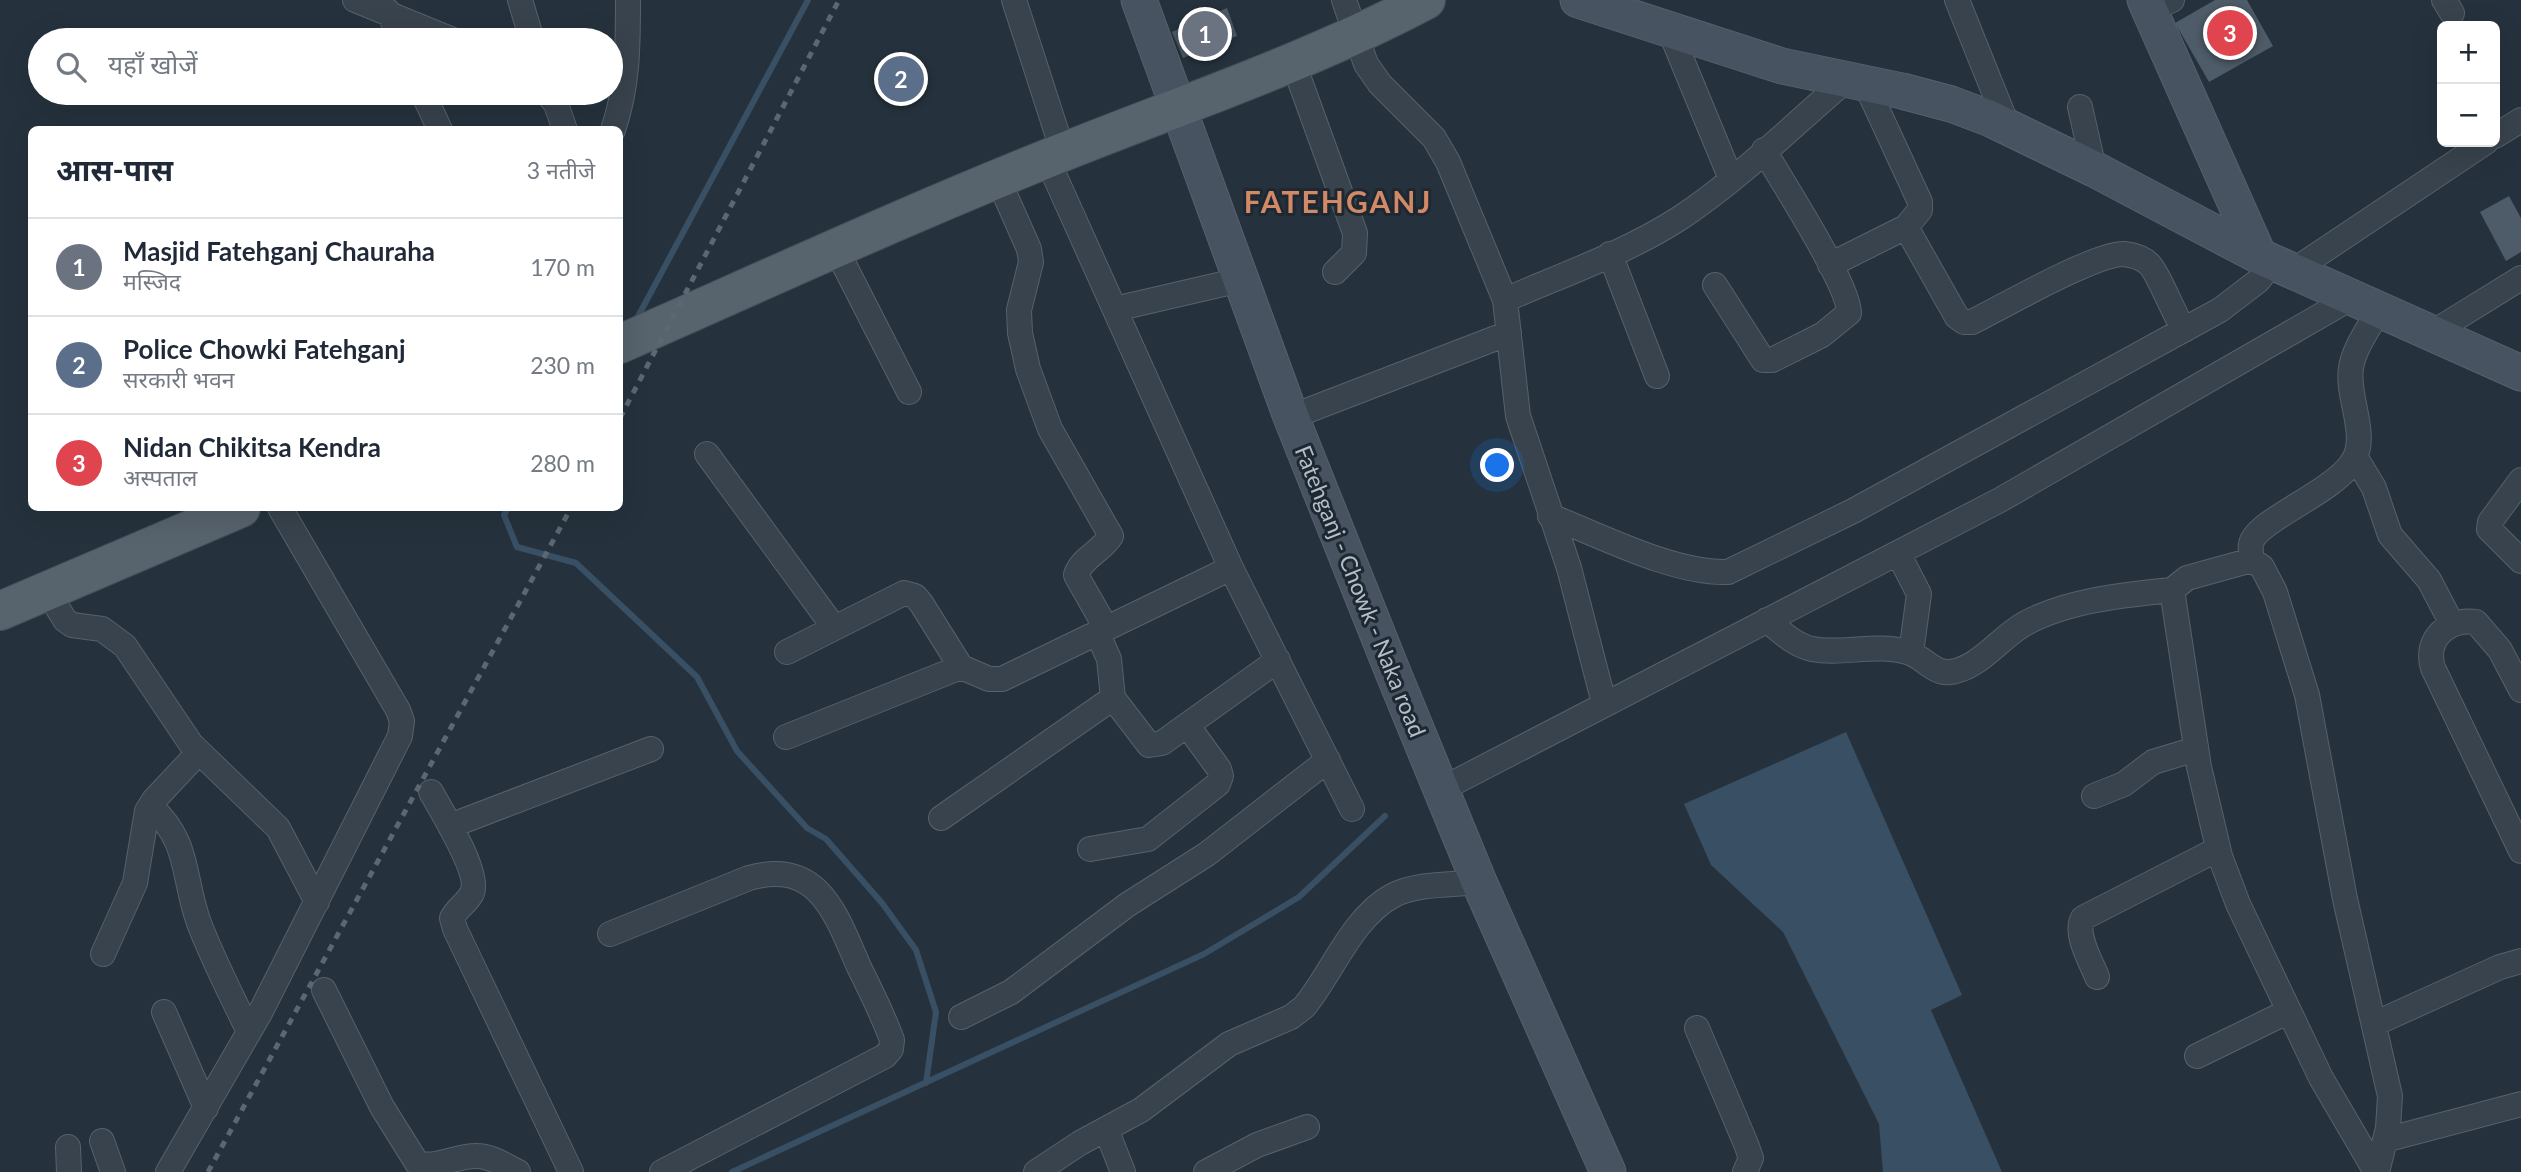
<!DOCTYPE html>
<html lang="hi">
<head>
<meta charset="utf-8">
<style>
  body { margin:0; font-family:Lato,"Noto Sans Devanagari",sans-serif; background:#f6f6f7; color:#1f2937 }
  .controls { position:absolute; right:21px; top:21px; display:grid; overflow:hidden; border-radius:10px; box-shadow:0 7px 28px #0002 }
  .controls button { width:63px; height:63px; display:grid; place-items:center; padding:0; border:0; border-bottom:2px solid #e0e1e3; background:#fff; color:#1f2937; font:35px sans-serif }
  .you { position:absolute; left:1498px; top:466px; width:24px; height:24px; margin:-18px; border:5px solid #fff; border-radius:50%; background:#1a73e8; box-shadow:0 0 0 10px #1a73e833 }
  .badge { display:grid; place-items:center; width:46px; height:46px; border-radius:50%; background:#506d8c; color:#fff; font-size:23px; font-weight:700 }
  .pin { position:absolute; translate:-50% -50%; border:4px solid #fff; box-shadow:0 2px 7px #0006 }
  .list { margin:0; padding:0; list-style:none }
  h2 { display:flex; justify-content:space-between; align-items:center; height:91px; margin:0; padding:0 28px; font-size:30px }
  h2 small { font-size:23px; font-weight:400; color:#747a83 }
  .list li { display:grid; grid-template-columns:46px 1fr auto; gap:21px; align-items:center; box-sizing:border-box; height:98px; padding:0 28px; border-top:2px solid #e0e1e3 }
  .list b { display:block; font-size:26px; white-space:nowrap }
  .list p { margin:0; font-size:23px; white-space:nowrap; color:#747a83 }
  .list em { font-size:23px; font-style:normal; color:#747a83 }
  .icon { flex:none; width:38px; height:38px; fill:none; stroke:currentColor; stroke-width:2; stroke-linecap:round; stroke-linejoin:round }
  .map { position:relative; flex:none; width:2521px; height:1172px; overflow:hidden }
  .search { position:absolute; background:#fff; box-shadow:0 7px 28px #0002; left:28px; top:28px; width:595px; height:77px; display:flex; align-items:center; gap:18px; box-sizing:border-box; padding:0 24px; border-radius:38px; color:#747a83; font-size:26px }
  .panel { position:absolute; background:#fff; box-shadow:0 7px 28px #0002; left:28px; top:126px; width:595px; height:385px; border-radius:10px }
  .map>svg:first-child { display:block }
</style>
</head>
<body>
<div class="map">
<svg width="2521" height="1172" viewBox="0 0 2521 1172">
  <rect width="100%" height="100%" fill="#25323d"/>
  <path fill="#395064" d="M1846 732 1962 995 1931 1010 2002 1172H1883L1879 1124 1783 932 1711 865 1684 804Z"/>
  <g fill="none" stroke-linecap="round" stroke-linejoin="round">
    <path stroke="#395064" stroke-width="6" d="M635 322 808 0
      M508 508 504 515 517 547 576 563 697 677 737 751 807 828 826 839 882 903 916 950 936 1012 926 1083
      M732 1172 1204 954 1299 897 1385 816"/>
  </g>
  <path fill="#4e5b68" d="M2215 0H2247L2273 46 2209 82 2175 23Z
    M1227 8 1237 36 1183 58 1172 32Z
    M912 56 926 90 891 103 876 69Z
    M2509 196 2521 218V252L2506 261 2480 212Z"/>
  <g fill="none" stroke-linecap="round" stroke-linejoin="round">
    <defs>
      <path id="street" d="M355 0 453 40
        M520 0 532 40
        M1014 0 1063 152
        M1344 0 1366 64 1380 84 1434 138 1448 162 1505 300 1518 416 1569 568 1604 703
        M1957 0 2008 127
        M2444 0 2452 13
        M2150 10 2172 0
        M388 11 401 40
        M1670 31 1731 179
        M1293 62 1355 233 1354 253 1335 272
        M423 93 440 130
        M547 93 556 104 565 130
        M2080 107 2094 169
        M613 130C628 86 628 46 628 0
        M2495 136 2521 120
        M1047 159 1231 568
        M998 179 1029 249 1031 262 1019 310 1020 333 1028 369 1050 429 1111 536C1102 551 1081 558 1076 575L1106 628
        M1906 227 1957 317 1964 322H1972C2002 307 2096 253 2124 254 2132 255 2143 258 2149 264 2157 271 2175 316 2184 330
        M836 249 909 392
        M1610 254 1657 376
        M1830 265 1906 227 1920 210V202L1866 85
        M2293 271 2486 142
        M1715 285 1763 360H1772L1822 335 1849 313C1849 284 1781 180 1764 150
        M1505 300C1564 274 1626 253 1680 218 1739 179 1791 127 1845 81
        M1115 309 1240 280
        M2432 333 2521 278
        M1291 417 1509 333
        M707 454 833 626
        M2356 458 2374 488 2390 535 2429 580 2452 624
        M2521 480 2490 522 2489 529 2521 561
        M1550 516C1602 536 1674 574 1728 572L1853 511 2220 310 2258 281 2273 262
        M1898 553 1919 594 1911 653
        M2252 560C2251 553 2249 545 2253 539 2263 519 2331 492 2351 464 2371 438 2346 398 2351 368 2354 348 2369 328 2379 310
        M47 591 65 620 72 625 102 629 125 646 191 744 278 828 317 902
        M1767 620C1780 631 1794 645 1812 649 1842 655 1874 643 1907 652 1923 656 1933 674 1950 672 1979 669 2001 636 2026 623 2069 600 2124 595 2172 590
        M1097 632 1109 659 1113 698 1149 745 1162 743 1278 660
        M787 652 904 593 915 596 921 603 961 667
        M2521 690 2500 650 2476 622C2448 618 2424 639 2433 668L2521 851
        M786 737 961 667 989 679H1002L1231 568 1352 809
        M1440 790 2000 500 2351 298
        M431 792C441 810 481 874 472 893 468 902 457 908 452 918L455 929 571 1172
        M2094 796 2124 784 2153 762 2196 749
        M150 806C191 842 182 877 199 923 213 960 232 996 249 1032
        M941 818 1113 698
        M450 826 651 749
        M1090 849 1148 839 1218 784 1221 776 1219 769 1187 725
        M610 934 749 878C819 858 836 915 859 967 871 991 883 1015 892 1040L891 1049 885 1056 662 1172
        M103 954 135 883 147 811 154 800 199 752
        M2097 977C2091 961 2074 934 2083 918L2218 849
        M324 990 382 1107 417 1163C437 1169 457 1155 477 1156 492 1156 506 1166 518 1172
        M164 1012 206 1108
        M961 1017 1011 992 1127 905 1207 854 1328 760
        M2374 1024 2500 967 2521 961
        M1697 1028 1746 1144 1751 1158 1745 1172
        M2197 1056 2289 1011
        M1106 1129 1123 1172
        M2385 1140 2521 1104
        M102 1141 113 1172
        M68 1147 69 1172
        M168 1172 260 1013 400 736 402 721 398 710 280 508
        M1036 1172 1080 1143 1141 1110 1229 1044 1291 1017 1304 1007C1332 973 1352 918 1392 896 1416 883 1452 885 1479 882
        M1206 1172 1257 1145 1307 1127
        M2376 1172 2321 1078 2238 904 2220 856 2199 767 2172 590 2187 578 2252 560 2262 567 2275 592 2307 695 2345 899 2390 1096 2388 1128 2377 1172"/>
      <path id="secondary" d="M1139 0 1291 417 1392 670 1479 882 1608 1172
        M1578 0 1782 66 1902 91 1951 104 1991 119 2094 169 2259 256 2521 373
        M2145 0 2259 256"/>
      <path id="primary" d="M620 344C763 281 906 215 1051 157 1177 106 1305 64 1426 0
        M0 611 241 508"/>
    </defs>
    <use href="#street" stroke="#57616b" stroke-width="26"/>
    <use href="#secondary" stroke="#57616b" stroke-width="37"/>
    <use href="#primary" stroke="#454f59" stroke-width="40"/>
    <use href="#street" stroke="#39434d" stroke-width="24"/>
    <use href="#secondary" stroke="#475360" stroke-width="35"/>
    <use href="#primary" stroke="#57636d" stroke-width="38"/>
    <path stroke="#5b6874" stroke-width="5" stroke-dasharray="7 7" stroke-linecap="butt" d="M620 418 839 0
      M208 1172 571 508"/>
  </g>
  <g text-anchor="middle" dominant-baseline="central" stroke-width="6" stroke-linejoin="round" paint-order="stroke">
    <g font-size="23" fill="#b4bec8" stroke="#1e2832">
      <text transform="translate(1361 591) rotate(68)">Fatehganj - Chowk - Naka road</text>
    </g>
    <g font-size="30" font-weight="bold" letter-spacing="2" fill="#d28966" stroke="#1e2832">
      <text x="1338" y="201">FATEHGANJ</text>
    </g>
  </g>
</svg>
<div class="controls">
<button>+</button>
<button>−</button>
</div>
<div class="you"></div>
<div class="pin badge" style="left:1205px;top:34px;background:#6b7280">1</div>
<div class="pin badge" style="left:901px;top:79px;background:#5c6f8a">2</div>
<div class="pin badge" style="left:2230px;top:33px;background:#e0444e">3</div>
<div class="search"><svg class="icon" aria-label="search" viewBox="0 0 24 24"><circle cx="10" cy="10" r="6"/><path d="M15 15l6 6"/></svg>यहाँ खोजें</div>
<section class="panel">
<h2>आस-पास<small>3 नतीजे</small></h2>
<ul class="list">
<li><span class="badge" style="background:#6b7280">1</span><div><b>Masjid Fatehganj Chauraha</b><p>मस्जिद</p></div><em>170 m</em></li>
<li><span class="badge" style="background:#5c6f8a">2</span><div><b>Police Chowki Fatehganj</b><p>सरकारी भवन</p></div><em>230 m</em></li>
<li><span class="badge" style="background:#e0444e">3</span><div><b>Nidan Chikitsa Kendra</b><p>अस्पताल</p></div><em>280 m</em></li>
</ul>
</section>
</div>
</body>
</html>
